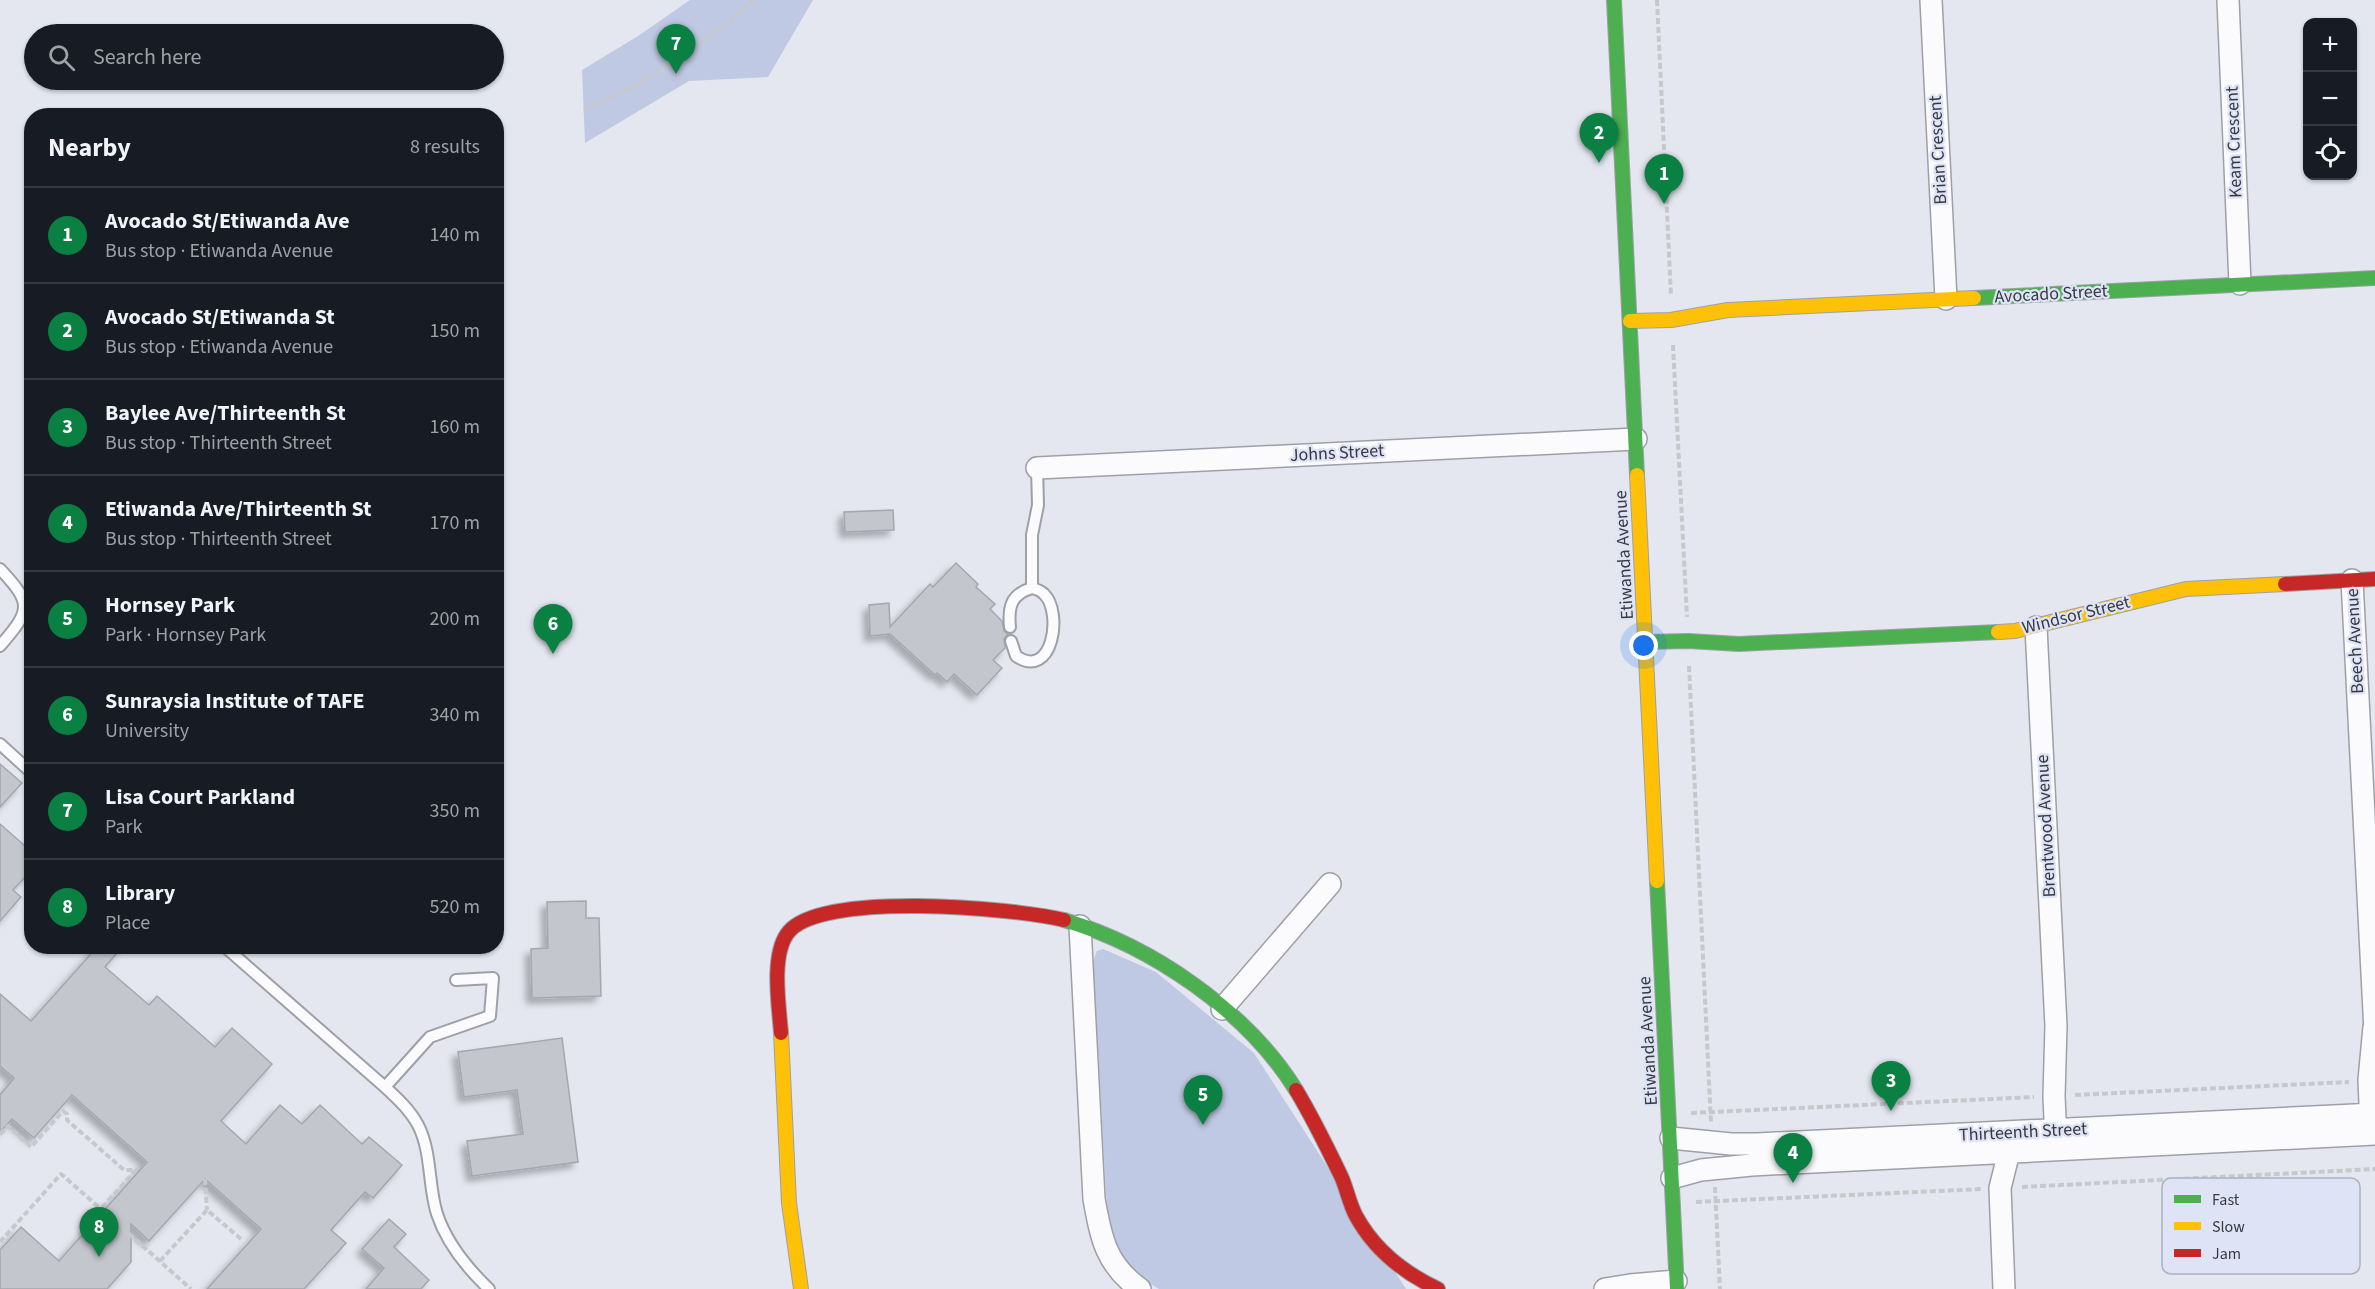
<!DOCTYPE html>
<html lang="en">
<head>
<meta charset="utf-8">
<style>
  body { margin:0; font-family:"Source Sans 3",sans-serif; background:#242831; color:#f1f3f6 }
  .controls { position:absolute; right:18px; top:18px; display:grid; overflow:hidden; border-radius:12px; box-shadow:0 2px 4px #0004 }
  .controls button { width:54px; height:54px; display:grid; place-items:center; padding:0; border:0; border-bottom:2px solid #363941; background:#171b24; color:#f1f3f6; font:30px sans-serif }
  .you { position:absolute; left:1644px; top:646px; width:21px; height:21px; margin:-15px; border:4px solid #fff; border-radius:50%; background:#1a73e8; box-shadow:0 0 0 9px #1a73e833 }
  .badge { display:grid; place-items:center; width:39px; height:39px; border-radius:50%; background:#0b8043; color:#fff; font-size:20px; font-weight:700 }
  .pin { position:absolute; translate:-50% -50px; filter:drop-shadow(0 2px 3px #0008) }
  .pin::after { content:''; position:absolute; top:32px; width:21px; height:18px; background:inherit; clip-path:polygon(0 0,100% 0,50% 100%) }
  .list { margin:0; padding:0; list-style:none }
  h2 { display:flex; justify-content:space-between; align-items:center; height:78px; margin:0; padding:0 24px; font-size:26px }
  h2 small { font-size:20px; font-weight:400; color:#9ea1a6 }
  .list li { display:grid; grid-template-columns:39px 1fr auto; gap:18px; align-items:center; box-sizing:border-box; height:96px; padding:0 24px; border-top:2px solid #363941 }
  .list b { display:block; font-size:22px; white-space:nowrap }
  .list p { margin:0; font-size:20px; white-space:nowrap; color:#9ea1a6 }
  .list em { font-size:20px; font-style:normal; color:#9ea1a6 }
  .icon { flex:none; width:33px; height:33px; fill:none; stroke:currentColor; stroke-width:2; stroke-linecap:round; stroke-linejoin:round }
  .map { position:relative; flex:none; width:2375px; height:1289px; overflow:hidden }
  .search { position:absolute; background:#171b24; box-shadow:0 2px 4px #0004; left:24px; top:24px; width:480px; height:66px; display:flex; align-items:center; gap:15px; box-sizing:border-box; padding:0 21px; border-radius:33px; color:#9ea1a6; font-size:22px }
  .panel { position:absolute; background:#171b24; box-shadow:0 2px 4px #0004; left:24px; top:108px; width:480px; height:846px; border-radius:24px }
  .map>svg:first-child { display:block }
</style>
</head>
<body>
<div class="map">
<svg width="2375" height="1289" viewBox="0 0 2375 1289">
  <defs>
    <filter id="shadow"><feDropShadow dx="-5.5" dy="5.5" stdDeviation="3" flood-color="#0004"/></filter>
  </defs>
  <rect width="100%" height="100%" fill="#e4e7f0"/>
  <path fill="#c0c9e3" d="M690 0H813L768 77 689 81 585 143 582 70 638 36Z
    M1103 949 1156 972 1254 1053 1406 1289H1159C1126 1269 1114 1248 1107 1211L1093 961 1097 951Z"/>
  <path fill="#c4c6ce" stroke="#a4a7ad" stroke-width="1.5" filter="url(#shadow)" d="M893 510 894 530 845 532 844 512Z
    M956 563 978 584 976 587 995 604 990 609 1002 621 1004 631 1008 634 1004 639 1005 648 993 660 1002 668 977 695 954 674 947 682 937 673 935 675 890 634 870 636 869 605 889 603 890 627 930 584 933 587Z
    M0 764 22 783 0 807Z
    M0 824 32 852V870L13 890 21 897 0 921Z
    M586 901V918H599L601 996 532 998 531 949 548 948 547 902Z
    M98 946H123L105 967 149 1005 157 996 215 1047 232 1028 272 1064 221 1121 246 1144 280 1105 302 1124 320 1105 362 1144 369 1137 402 1165 373 1198 365 1192 331 1230 346 1243 304 1289H207L261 1229 205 1179 149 1241 131 1224V1262L107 1289H0V1250L21 1227 59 1261 147 1162 72 1095 34 1138 12 1119 0 1132V1095L14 1078 0 1066V994L31 1021Z
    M562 1038 578 1162 472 1176 467 1141 523 1134 517 1090 464 1097 458 1052Z
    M389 1219 406 1234 394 1247 429 1280 421 1289H366L384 1268 362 1249Z"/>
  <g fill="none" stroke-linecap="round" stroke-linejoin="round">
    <defs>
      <path id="lane" d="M0 569C33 604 31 610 0 646
        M1010 627C1008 607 1011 594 1032 588
        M1011 641 1016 656C1053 681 1063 612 1044 594 1041 591 1036 589 1032 588V535L1038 505 1037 468
        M0 744 32 773
        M224 946 385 1087C397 1098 410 1110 418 1125 432 1152 428 1186 437 1214 447 1244 467 1268 489 1289
        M385 1087 430 1037 490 1016 493 978 456 980"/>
      <path id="street" d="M1931 0 1946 299
        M2228 0 2240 284
        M1037 468 1636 439
        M2352 580 2375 1032
        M2036 627 2056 1026 2054 1096 2056 1142
        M1080 926 1094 1199C1101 1238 1106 1265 1140 1289
        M1222 1009 1330 884
        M2371 1128 2369 1080 2374 1027
        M1671 1138 1731 1144H1757L2375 1114
        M1672 1178 1701 1170 1752 1165 2375 1134
        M1605 1289 1630 1285 1676 1281
        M2004 1289 2000 1188 2009 1152V1138"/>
      <path id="fast" d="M1614 0 1637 475
        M1974 298 2375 278
        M1646 642 1688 641 1739 644 1998 632
        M1657 881 1677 1289
        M1064 920C1152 946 1247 1011 1296 1090"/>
      <path id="slow" d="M1630 321 1671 320 1728 310 1974 298
        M1637 475 1657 881
        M1998 632 2015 631 2186 589 2285 584
        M781 1033 789 1203 801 1289"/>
      <path id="jam" d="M2285 584 2375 579
        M781 1033C779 1006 771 957 787 934 816 890 1016 908 1064 920
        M1296 1090C1313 1118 1327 1147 1341 1176 1347 1189 1349 1203 1356 1216 1374 1249 1404 1273 1438 1289"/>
    </defs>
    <use href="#lane" stroke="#9ea0a7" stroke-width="14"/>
    <use href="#street" stroke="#9ea0a7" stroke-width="24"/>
    <use href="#fast" stroke="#9ea0a7" stroke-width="16"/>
    <use href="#slow" stroke="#9ea0a7" stroke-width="16"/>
    <use href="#jam" stroke="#9ea0a7" stroke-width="16"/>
    <path stroke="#c7c8cc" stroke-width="4" stroke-dasharray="6 3" stroke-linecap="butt" d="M1657 0 1671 296
      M584 110C644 83 705 45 754 0
      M1673 345 1687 617
      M1689 666 1711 1123
      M2075 1095 2349 1082
      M1691 1113 2034 1097
      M0 1134 8 1126 31 1147 63 1111 67 1114V1120L124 1170H136L101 1209 191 1289
      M205 1179 207 1210
      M1715 1187 1720 1289
      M2022 1187 2375 1169
      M1696 1202 1982 1189
      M0 1242 61 1174 101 1209
      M160 1261 207 1210 241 1239"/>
    <use href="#lane" stroke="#fbfbfd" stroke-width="10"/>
    <use href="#street" stroke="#fbfbfd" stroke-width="21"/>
    <use href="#fast" stroke="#4caf50" stroke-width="14"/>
    <use href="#slow" stroke="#ffc107" stroke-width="14"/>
    <use href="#jam" stroke="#c62828" stroke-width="14"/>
  </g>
  <g text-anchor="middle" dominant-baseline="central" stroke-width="4.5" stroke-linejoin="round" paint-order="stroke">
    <g font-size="18" fill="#373a41" stroke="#dee4f6">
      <text transform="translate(2234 142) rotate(-92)">Keam Crescent</text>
      <text transform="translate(1938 150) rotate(-93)">Brian Crescent</text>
      <text transform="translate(2051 294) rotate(-3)">Avocado Street</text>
      <text transform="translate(1337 453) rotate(-3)">Johns Street</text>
      <text transform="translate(1624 555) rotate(-93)">Etiwanda Avenue</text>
      <text transform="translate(2076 615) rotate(-14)">Windsor Street</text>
      <text transform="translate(2355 641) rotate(-93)">Beech Avenue</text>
      <text transform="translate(2046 826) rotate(-93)">Brentwood Avenue</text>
      <text transform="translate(1648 1041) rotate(-93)">Etiwanda Avenue</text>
      <text transform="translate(2023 1132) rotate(-3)">Thirteenth Street</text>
    </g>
  </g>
  <rect x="2162" y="1178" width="198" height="96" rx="9" fill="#dee4f6" stroke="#acb1c0" stroke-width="1.5"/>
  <rect x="2174" y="1195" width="27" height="8" fill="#4caf50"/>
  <rect x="2174" y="1222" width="27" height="8" fill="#ffc107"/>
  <rect x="2174" y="1249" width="27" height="8" fill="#c62828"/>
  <g font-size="16" fill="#373a41">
    <text x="2212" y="1205">Fast</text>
    <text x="2212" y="1232">Slow</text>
    <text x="2212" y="1259">Jam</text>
  </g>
</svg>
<div class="controls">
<button>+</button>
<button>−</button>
<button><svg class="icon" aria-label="locate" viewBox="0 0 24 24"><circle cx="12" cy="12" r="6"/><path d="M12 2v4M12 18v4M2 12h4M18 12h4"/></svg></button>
</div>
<div class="you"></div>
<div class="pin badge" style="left:1664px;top:204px">1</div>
<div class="pin badge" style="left:1599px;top:163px">2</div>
<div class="pin badge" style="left:1891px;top:1111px">3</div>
<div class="pin badge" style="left:1793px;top:1183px">4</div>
<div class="pin badge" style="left:1203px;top:1125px">5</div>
<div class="pin badge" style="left:553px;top:654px">6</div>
<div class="pin badge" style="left:676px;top:74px">7</div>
<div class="pin badge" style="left:99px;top:1257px">8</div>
<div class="search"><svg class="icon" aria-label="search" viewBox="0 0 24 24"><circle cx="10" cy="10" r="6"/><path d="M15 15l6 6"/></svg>Search here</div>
<section class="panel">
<h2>Nearby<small>8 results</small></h2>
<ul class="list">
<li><span class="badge">1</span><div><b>Avocado St/Etiwanda Ave</b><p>Bus stop · Etiwanda Avenue</p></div><em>140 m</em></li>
<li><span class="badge">2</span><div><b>Avocado St/Etiwanda St</b><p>Bus stop · Etiwanda Avenue</p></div><em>150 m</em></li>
<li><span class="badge">3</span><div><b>Baylee Ave/Thirteenth St</b><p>Bus stop · Thirteenth Street</p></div><em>160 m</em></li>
<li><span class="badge">4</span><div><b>Etiwanda Ave/Thirteenth St</b><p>Bus stop · Thirteenth Street</p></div><em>170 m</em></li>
<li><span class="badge">5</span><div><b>Hornsey Park</b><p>Park · Hornsey Park</p></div><em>200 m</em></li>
<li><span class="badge">6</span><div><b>Sunraysia Institute of TAFE</b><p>University</p></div><em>340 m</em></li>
<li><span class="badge">7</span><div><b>Lisa Court Parkland</b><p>Park</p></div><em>350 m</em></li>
<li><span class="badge">8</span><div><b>Library</b><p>Place</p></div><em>520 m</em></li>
</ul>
</section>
</div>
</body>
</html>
